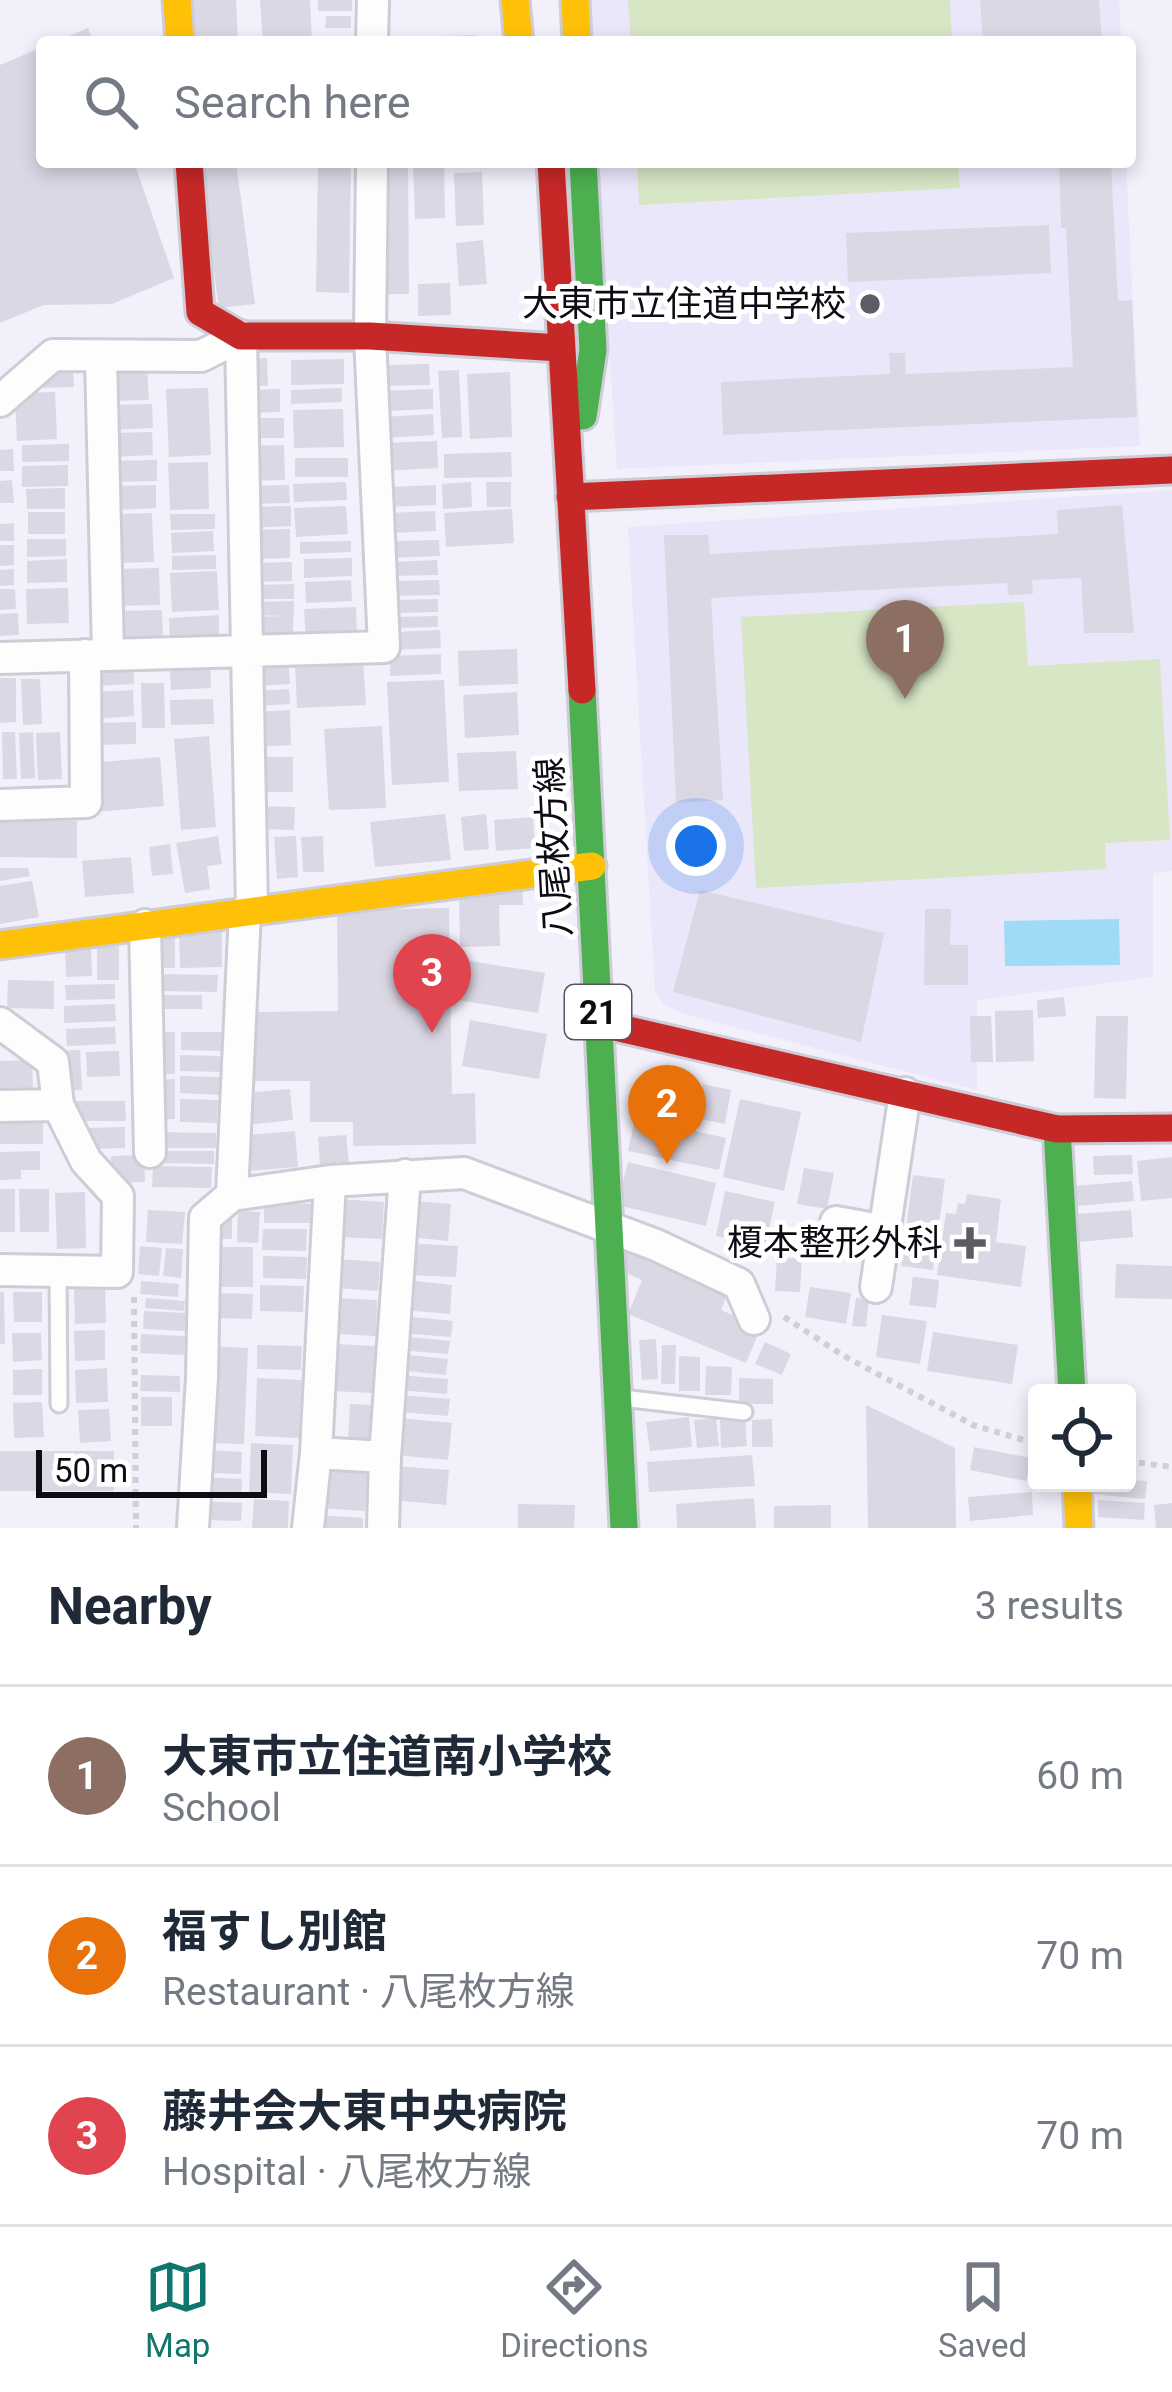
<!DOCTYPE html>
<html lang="en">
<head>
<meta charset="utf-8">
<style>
  body { margin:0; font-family:Roboto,"Noto Sans JP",sans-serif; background:#f6f6f7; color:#1f2937 }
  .controls { position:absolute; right:36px; bottom:36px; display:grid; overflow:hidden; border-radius:12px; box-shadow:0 6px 18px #0003 }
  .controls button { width:108px; height:108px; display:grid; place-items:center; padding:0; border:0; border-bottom:3px solid #e0e1e3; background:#fff; color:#1f2937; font:60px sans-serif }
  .scale { position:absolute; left:36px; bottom:30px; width:231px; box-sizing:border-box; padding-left:12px; border:6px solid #0e0b13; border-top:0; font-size:33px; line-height:42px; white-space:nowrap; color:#0e0b13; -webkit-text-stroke:9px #fff; paint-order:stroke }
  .you { position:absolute; left:696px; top:846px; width:42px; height:42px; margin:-30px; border:9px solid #fff; border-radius:50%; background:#1a73e8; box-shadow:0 0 0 18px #1a73e833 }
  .badge { display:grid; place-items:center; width:78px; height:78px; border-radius:50%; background:#0f766e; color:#fff; font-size:39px; font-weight:700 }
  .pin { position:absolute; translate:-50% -99px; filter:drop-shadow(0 3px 6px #0008) }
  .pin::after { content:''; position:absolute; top:63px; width:42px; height:36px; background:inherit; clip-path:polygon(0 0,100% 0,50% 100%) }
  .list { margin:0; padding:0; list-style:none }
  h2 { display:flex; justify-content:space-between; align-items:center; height:156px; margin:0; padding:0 48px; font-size:51px }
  h2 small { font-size:39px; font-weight:400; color:#747a83 }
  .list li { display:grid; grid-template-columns:78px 1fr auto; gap:36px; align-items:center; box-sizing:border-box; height:180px; padding:0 48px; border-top:3px solid #e0e1e3 }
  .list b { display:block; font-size:45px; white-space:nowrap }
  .list p { margin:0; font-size:39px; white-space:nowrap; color:#747a83 }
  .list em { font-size:39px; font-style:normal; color:#747a83 }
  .icon { flex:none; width:66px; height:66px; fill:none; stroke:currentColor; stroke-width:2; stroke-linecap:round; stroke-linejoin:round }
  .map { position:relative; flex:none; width:1172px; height:1528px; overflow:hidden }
  .search { position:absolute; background:#fff; box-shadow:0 6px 18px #0003; left:36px; right:36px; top:36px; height:132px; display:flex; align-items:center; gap:30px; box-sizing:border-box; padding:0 42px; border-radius:12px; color:#747a83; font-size:45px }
  .sheet { height:696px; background:#fff }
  nav { display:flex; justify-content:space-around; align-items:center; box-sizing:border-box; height:168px; border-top:3px solid #e0e1e3; background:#fff; font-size:33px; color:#747a83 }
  nav a { display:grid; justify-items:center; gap:6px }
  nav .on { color:#0f766e }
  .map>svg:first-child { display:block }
</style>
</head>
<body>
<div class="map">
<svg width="1172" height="1528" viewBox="0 0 1172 1528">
  <rect width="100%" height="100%" fill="#f2f0fa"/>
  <path fill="#ebe7fa" d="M586 0H1119L1121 42H589Z
    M597 162H1126L1140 446 617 469Z
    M1172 490V871L1153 873V977L977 1000V1090L691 1016 665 1006 655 991 628 527Z"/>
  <path fill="#d7e6c5" d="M628 0H950L952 42H631Z
    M637 162H958L960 188 639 205Z
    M1024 602 1028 666 1160 659 1170 840 1105 843 1106 869 756 888 741 617Z"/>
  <path fill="#9fdbf6" d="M1119 919 1120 965 1005 966 1004 921Z"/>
  <path fill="#dbd8e5" d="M187 0H236L238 42H189Z
    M260 0H310L312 42H263Z
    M318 0H352V11H318Z
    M980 0H1099L1102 42H983Z
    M326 16H351V28H325Z
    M88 28 93 42H54Z
    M476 35V42H413L412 37Z
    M42 47V162H134L174 278 112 304 44 305 0 323V65Z
    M199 162H236L255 304 219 308Z
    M318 162H351L349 293 316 292Z
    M381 162H408L409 294H382Z
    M413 162H444L445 218 415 219Z
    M1059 162H1111L1118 301 1132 300 1137 417 723 435 721 382 890 374 889 353H905L906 374 1073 367 1066 228H1061Z
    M482 172 484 225 456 226 454 173Z
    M1049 225 1051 273 848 282 846 233Z
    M483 240 487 284 459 286 456 243Z
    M450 283 451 315 418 316V284Z
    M267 358 268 386H246L245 359Z
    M344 359V384L291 385V360Z
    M429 364 430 385 381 386V365Z
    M147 366 149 400 111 401 110 367Z
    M73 368 74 387 40 388 39 370Z
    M459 370 462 437 442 438 438 371Z
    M510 372 512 437 470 439 467 374Z
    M208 388 211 455 169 457 166 389Z
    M342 388V402L291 404V390Z
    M280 389V412L248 413 247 390Z
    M433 389V409L384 411 383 391Z
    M55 392 57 439 17 441 15 393Z
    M152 404 153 428 114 430 112 405Z
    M343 409 344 447 294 448 293 410Z
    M433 414 434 435 384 438 383 417Z
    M248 418H284V438H248Z
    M152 432 153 455 114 457 113 433Z
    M437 441 438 468 382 471 381 443Z
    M69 444V461L22 462V445Z
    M284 445 285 480 248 481 247 446Z
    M13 449 14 471H0V450Z
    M511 452 512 477 444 478V454Z
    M295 458H348V477H295Z
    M157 460V481L113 482 112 461Z
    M208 462 209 509 170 510 168 463Z
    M68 465V486L22 487V466Z
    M12 480 14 503H0V481Z
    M346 482 347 500 294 502 293 484Z
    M471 482 472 507 443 509 442 484Z
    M486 482H511V507H487Z
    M156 485V508L114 510 113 486Z
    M289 485 290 503 247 504 246 486Z
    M436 485V505L389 507 388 487Z
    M65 488V509H27L26 489Z
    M1122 505 1134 633H1084L1081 578 1032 580 1033 594 1009 595 1007 583 711 598 723 800 676 803 664 535H708L710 554 1058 534 1057 510Z
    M291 506V526L247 528 246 507Z
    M346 506 348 534 296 537 294 508Z
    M512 509 514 543 446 547 444 513Z
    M435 511 436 531 390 533 389 513Z
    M28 512H65V534H28Z
    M152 513 154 562 116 563 114 514Z
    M170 514H215V529L171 530Z
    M14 523V541H0V524Z
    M290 529V558L251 559 250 530Z
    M213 531 214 551 172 553 171 533Z
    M27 539H66V556L27 557Z
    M439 540 440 556 390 558V541Z
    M351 541V552L300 554V542Z
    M0 545H14V565L0 566Z
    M216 555V569L172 570V556Z
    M352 558V576L304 578V559Z
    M67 559V582L27 583V561Z
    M437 560 438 575 391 576 390 562Z
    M292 562V581L250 582 249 563Z
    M159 568 160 605 115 606 114 569Z
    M14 569V585L0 586V570Z
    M217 571 219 610 172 612 170 573Z
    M351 580 352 601 306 603 305 582Z
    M439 580 440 595 390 596V581Z
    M294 584V599H252V585Z
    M68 588 69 623 27 624 26 589Z
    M0 589H15L16 609 0 610Z
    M438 599V612L392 613V600Z
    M294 601 293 634 252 635V617L284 616 252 615V602Z
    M356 607 357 636 306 638 304 609Z
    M162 610 163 638 115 639 114 611Z
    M18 613 19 635 0 636V614Z
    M219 615V635L170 639 169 618Z
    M438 616V627L394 628 393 617Z
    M440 630 441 648 393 650 392 632Z
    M517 649 518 684 459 686 458 651Z
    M441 654V674L390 676V656Z
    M133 659 134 684 95 686 94 661Z
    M210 660 211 688 171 690 169 662Z
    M288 660 290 684 254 686 252 662Z
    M363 661 366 705 297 708 295 664Z
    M0 678H16V722L0 723Z
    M21 679H40L42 724 23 725Z
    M444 680 449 782 392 785 387 682Z
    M141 683H164L165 728H142Z
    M289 689 290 704 255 706 254 691Z
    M133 690 134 716 95 719 94 692Z
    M517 692 519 735 465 738 463 695Z
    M213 699 214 724 171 725 170 700Z
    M290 710 291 745 255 747 254 712Z
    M136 722V744L96 745 95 723Z
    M382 726 386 808 329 810 324 729Z
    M2 732H15L17 779H3Z
    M33 732 35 778 21 779 19 733Z
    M60 732 62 779 38 780 36 733Z
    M209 736 216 827 181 830 174 739Z
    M516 751 518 789 459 791 457 753Z
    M160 757 164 806 96 812 91 763Z
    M257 757H293V792H257Z
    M257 806 295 807 294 830 257 829Z
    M445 814 451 860 375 867 370 822Z
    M486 814 489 849 464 851 461 817Z
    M533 817 535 848 496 851 494 820Z
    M0 820 77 821V858L0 857Z
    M218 836 222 864 207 866 210 889 185 893 176 843Z
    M296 836 298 877 277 879 274 837Z
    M323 836 324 872H303L301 837Z
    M170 844 173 874 152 876 149 847Z
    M131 857 134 893 85 897 82 861Z
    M0 868H28L30 876 0 881Z
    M32 881 39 917 0 924V886Z
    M522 886 523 905H499L500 946 460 947 459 887Z
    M700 890 884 933 861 1042 673 992Z
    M449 908 452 1094 475 1093 476 1144 353 1146V1122H310V1081H254L253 1012 338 1011 337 910Z
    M925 909H951L950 945H968V985H924Z
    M222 927V967L180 968 179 928Z
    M157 928H175V968H157Z
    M91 944 92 976 66 977 65 945Z
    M97 945H119V980H97Z
    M464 960 545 973 538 1013 457 1000Z
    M159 974 218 975 217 992 159 991Z
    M8 980 54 981V1009L7 1008Z
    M115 984V999L66 1000 65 985Z
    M155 995H202V1009H155Z
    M1064 997 1066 1016 1038 1018 1037 1000Z
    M115 1004 116 1021 64 1023V1006Z
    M1033 1010 1034 1061 996 1062 995 1011Z
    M970 1016H991L993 1062H971Z
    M1096 1016H1128L1126 1099 1094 1098Z
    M470 1020 547 1034 539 1079 462 1066Z
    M115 1027 116 1044 67 1046 66 1029Z
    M155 1032H175V1074H156Z
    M181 1032H222L221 1051 181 1050Z
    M80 1050 82 1090 61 1091 59 1051Z
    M119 1051 120 1076 87 1077 86 1052Z
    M180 1055 221 1056V1072L180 1071Z
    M32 1060 33 1091 0 1093V1061Z
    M662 1074 696 1082 688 1115 646 1105 651 1084Z
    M180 1076 220 1077 219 1095 180 1093Z
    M175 1079V1119H155V1080Z
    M703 1084 731 1090 725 1124 696 1118Z
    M290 1089 293 1120 247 1125 244 1093Z
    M180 1099 218 1100 217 1123 180 1122Z
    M740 1099 801 1112 784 1191 723 1177Z
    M74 1101H125L126 1121H75Z
    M0 1118H43V1144H0Z
    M635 1118 726 1138 719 1170 628 1151Z
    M125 1127V1148L86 1149V1128Z
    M295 1131 298 1167 246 1171 243 1135Z
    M156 1132 216 1133V1148H156Z
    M346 1135 349 1163 320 1165 318 1137Z
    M40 1151V1170H21V1179L0 1180V1152Z
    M156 1151H214V1164L156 1163Z
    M144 1155 145 1182 111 1183V1156Z
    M1132 1155 1133 1174 1094 1175 1093 1156Z
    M1172 1157V1198L1141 1201 1137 1161Z
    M628 1162 716 1183 706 1226 617 1205Z
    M153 1166 212 1167 211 1188 152 1187Z
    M804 1168 834 1173 827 1209 797 1204Z
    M913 1175 945 1179 933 1270 901 1266Z
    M1132 1181 1134 1201 1077 1206 1075 1186Z
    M0 1189H15V1232H0Z
    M19 1189H49V1232H20Z
    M725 1191 775 1202 765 1247 716 1236Z
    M85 1192 86 1248 57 1249 55 1193Z
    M967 1194 1001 1199 996 1242 1026 1246 1021 1287 937 1275 946 1213 956 1214 958 1203 965 1204Z
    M338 1199 384 1202 382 1239 336 1237Z
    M412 1201 451 1204 448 1241 409 1237Z
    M264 1203 314 1204V1223H264Z
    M148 1210 185 1212 182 1244 146 1242Z
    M1131 1210 1133 1237 1079 1242 1077 1214Z
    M238 1211 260 1212 258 1243 237 1242Z
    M217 1212H232V1239H218Z
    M263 1229H307L306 1251 262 1250Z
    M407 1243 458 1246 456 1277 406 1275Z
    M628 1243 653 1253 650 1260 728 1293 721 1310 761 1327 746 1363 628 1314 642 1280 617 1269Z
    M140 1246 162 1248 159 1276 138 1274Z
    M217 1247H253V1287H217Z
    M166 1248 183 1249 181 1278 163 1276Z
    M263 1256 307 1257 306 1279 263 1278Z
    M777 1257 802 1259 800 1292 775 1291Z
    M338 1259 380 1262 378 1291 336 1288Z
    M1116 1264 1172 1266V1299L1115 1298Z
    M913 1277 939 1280 936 1308 909 1305Z
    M406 1280 452 1285 450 1314 403 1310Z
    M141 1281 179 1284 178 1297 140 1294Z
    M260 1285 304 1286 303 1312 260 1311Z
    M810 1287 851 1293 846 1324 805 1317Z
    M105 1288 106 1323 75 1324 74 1289Z
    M0 1292H4L5 1344H0Z
    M13 1292H42V1322H14Z
    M216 1293 253 1294 252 1319 215 1318Z
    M146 1298 185 1301 184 1311 145 1308Z
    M338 1298 377 1300 376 1336 336 1334Z
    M856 1298 869 1299 866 1327 852 1326Z
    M144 1311 187 1313 186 1331 143 1329Z
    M882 1315 927 1321 920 1364 876 1357Z
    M403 1316 453 1321 451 1337 401 1333Z
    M105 1330V1360L75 1361 74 1331Z
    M933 1332 1018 1345 1012 1384 927 1371Z
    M12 1333H41L42 1360 13 1362Z
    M141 1334 185 1336 184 1355 140 1353Z
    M399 1336 450 1341 448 1354 398 1350Z
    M656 1339 658 1379 642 1380 639 1340Z
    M765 1342 791 1354 782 1375 755 1364Z
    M335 1344 375 1346 373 1393 333 1391Z
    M257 1345 302 1346 301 1370 257 1369Z
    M662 1345H676L675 1384H661Z
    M210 1346 248 1348 244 1444 207 1443Z
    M398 1354 448 1359 446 1375 397 1370Z
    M679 1356 700 1357V1391H679Z
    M706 1366 732 1367 731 1395H705Z
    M107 1368 108 1402 76 1403 75 1370Z
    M42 1369V1395H13V1370Z
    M141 1375 180 1376V1392L140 1391Z
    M399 1375 448 1379 447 1394 398 1390Z
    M257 1378 302 1380 299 1438 255 1436Z
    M739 1378 773 1379V1404H739Z
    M401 1395 450 1399 448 1416 400 1412Z
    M141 1397H172V1426H141Z
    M42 1402 44 1437 14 1438 13 1403Z
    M350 1404 374 1405 372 1444 348 1442Z
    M866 1405 955 1448 956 1528H868Z
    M109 1409 111 1441 80 1443 78 1410Z
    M689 1417 692 1447 650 1451 646 1422Z
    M399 1418 452 1423 448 1460 396 1455Z
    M716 1418 719 1446 697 1448 694 1420Z
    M745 1419 747 1446 721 1448 720 1420Z
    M772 1419 773 1447H752V1420Z
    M251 1443 293 1445 291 1494 249 1492Z
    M974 1447 1031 1458 1026 1481 970 1470Z
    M205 1450 242 1452 241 1474 204 1473Z
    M0 1451H114V1491H0Z
    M752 1455 755 1486 649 1492 647 1462Z
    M324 1464 368 1467 365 1511 321 1508Z
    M396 1466 449 1470 446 1505 393 1500Z
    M203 1477 242 1479 241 1498 202 1496Z
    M1127 1480 1147 1481 1145 1499 1093 1494 1094 1483H1127Z
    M1032 1492 1033 1515 970 1521 968 1497Z
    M754 1498 756 1528H677L676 1504Z
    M254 1499 289 1501 288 1528H252Z
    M1098 1500 1145 1503 1144 1520 1098 1517Z
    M202 1501 242 1503 241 1521 201 1520Z
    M1172 1503V1528H1156L1154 1505Z
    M518 1504 575 1505 574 1528H518Z
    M831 1505V1528H774V1506Z
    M318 1515 363 1518V1528H317Z"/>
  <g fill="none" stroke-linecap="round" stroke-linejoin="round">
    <defs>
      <path id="lane" d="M58 1271 59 1404
        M622 1398 744 1412"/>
      <path id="street" d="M372 42 373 0
        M101 357 108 654
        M0 401 53 355 201 356 241 336 252 910
        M0 658 384 647 370 336 372 162
        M0 805 86 802 85 655
        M145 925 150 1152
        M0 1023 53 1062 58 1105 86 1161 118 1196 117 1272 0 1270
        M0 1106 58 1105
        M330 1181 316 1453 385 1457
        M232 1195 245 911
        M836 1222 885 1231
        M876 1287 905 1093
        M193 1528 202 1377 205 1218 232 1195 330 1181 464 1173 656 1245 739 1284 754 1319
        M308 1528 316 1453
        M383 1528 385 1457 405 1175"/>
      <path id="fast" d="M583 162 593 350 583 416
        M582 690 624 1528
        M1057 1129 1072 1393"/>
      <path id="slow" d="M177 0 180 42
        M515 0 519 42
        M575 0 577 42
        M0 945 592 866
        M1077 1483 1079 1528"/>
      <path id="jam" d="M189 162 200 312 241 336H370L560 348
        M551 162 582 690
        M570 497 1172 470
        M598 1023 1057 1129 1172 1128"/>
    </defs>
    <use href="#lane" stroke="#ceccd5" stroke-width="21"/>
    <use href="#street" stroke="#ceccd5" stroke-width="36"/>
    <use href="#fast" stroke="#ceccd5" stroke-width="33"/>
    <use href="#slow" stroke="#ceccd5" stroke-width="33"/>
    <use href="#jam" stroke="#ceccd5" stroke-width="33"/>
    <path stroke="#d0cfd3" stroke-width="6" stroke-dasharray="6 6" stroke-linecap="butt" d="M134 1297 136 1528
      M784 1317 844 1356 973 1425 1037 1444
      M1127 1461 1172 1467"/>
    <use href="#lane" stroke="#fdfdfe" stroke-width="15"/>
    <use href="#street" stroke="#fdfdfe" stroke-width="30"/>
    <use href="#fast" stroke="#4caf50" stroke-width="27"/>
    <use href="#slow" stroke="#ffc107" stroke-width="27"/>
    <use href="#jam" stroke="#c62828" stroke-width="27"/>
  </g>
  <g fill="#5e5b64" stroke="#fff" stroke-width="4.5">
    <circle cx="870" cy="304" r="12"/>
    <path d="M964 1225h12v12h12v12h-12v12h-12v-12h-12v-12h12z"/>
  </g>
  <g text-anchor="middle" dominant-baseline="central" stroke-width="10" stroke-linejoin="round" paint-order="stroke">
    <rect fill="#fff" stroke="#56545a" stroke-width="3" x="565" y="985" width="66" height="54" rx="9"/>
    <g font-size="33" font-weight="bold" fill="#0e0b13">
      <text x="598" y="1012">21</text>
    </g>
    <g font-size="36" fill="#0e0b13" stroke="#fff" text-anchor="end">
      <text x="846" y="304">大東市立住道中学校</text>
      <text x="943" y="1243">榎本整形外科</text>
    </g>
    <g font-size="36" fill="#0e0b13" stroke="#fff">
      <text transform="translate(554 847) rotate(-93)">八尾枚方線</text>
    </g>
  </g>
</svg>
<div class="controls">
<button><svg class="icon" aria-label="locate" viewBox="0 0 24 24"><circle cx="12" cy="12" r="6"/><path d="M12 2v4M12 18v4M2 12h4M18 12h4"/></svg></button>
</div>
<div class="scale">50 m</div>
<div class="you"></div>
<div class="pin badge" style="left:905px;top:699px;background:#8d6e63">1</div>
<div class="pin badge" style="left:667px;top:1164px;background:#e8710a">2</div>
<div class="pin badge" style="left:432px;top:1033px;background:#e0444e">3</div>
<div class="search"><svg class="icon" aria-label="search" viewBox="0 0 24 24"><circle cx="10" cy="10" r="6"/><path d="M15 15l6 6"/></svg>Search here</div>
</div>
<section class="sheet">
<h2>Nearby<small>3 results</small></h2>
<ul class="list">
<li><span class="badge" style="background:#8d6e63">1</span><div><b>大東市立住道南小学校</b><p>School</p></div><em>60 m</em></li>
<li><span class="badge" style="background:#e8710a">2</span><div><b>福すし別館</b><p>Restaurant · 八尾枚方線</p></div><em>70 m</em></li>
<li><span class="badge" style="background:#e0444e">3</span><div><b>藤井会大東中央病院</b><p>Hospital · 八尾枚方線</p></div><em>70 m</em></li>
</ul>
</section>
<nav>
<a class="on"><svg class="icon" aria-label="map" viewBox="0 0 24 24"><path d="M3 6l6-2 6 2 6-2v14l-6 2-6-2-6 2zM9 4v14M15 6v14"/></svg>Map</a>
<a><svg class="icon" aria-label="directions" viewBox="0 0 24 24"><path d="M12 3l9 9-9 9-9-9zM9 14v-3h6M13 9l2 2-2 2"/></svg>Directions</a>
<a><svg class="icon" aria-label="saved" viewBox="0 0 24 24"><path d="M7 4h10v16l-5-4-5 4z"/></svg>Saved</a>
</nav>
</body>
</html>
